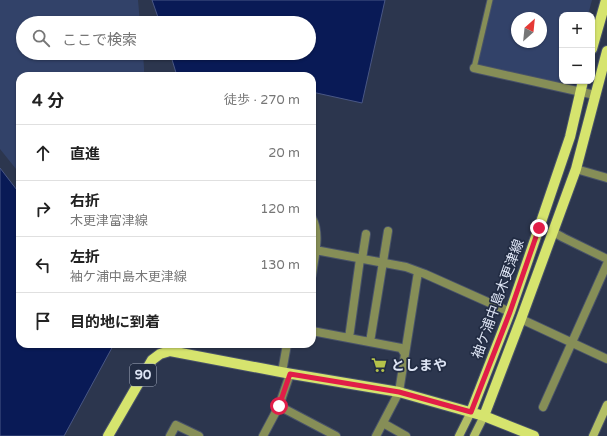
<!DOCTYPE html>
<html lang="ja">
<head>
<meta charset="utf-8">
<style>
  body { margin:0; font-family:"Varela Round","Noto Sans JP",sans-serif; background:#f2f2f2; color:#222 }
  .controls { position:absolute; right:12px; top:12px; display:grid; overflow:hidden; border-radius:8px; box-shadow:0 1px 3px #0004 }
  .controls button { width:36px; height:36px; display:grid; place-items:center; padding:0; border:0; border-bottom:1px solid #e0e0e0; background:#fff; color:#222; font:20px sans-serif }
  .compass { position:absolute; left:511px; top:12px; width:36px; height:36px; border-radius:50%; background:#fff; box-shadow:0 1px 3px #0004; rotate:27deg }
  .stop { position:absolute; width:12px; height:12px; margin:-9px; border:3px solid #e11d48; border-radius:50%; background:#fff }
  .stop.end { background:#e11d48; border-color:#fff; box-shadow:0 1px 4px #0008 }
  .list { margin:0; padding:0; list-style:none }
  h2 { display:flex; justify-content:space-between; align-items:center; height:52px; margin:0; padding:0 16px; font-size:17px }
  h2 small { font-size:13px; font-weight:400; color:#767676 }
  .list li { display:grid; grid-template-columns:26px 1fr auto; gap:12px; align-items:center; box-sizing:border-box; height:56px; padding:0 16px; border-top:1px solid #e0e0e0 }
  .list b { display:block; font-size:15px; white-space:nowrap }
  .list p { margin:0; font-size:13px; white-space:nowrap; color:#767676 }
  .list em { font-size:13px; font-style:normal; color:#767676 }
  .icon { flex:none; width:22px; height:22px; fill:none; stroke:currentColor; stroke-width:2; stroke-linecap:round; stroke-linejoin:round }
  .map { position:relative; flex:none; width:607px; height:436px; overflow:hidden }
  .search { position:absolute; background:#fff; box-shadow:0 1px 3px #0004; left:16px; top:16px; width:300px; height:44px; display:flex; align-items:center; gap:10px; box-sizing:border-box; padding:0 14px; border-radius:22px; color:#767676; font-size:15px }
  .panel { position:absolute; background:#fff; box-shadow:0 1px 3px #0004; left:16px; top:72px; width:300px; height:276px; border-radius:12px }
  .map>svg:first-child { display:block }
</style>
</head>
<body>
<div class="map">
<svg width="607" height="436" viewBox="0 0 607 436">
  <rect width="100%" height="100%" fill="#2c364e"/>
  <path fill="#324269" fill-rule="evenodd" d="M0 0H138L140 23H23V53H143L144 68V76H20V174L0 149Z
    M489 0H592L588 15H562V81H570L568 89 474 68ZM517 18H541V42H517Z"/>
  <path fill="#091a56" stroke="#495785" d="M152 0H385L362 103 312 92V76H177L170 53H309V23H160Z
    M0 168 20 194V344H114L64 436H0Z"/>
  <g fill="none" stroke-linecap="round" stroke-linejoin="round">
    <defs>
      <path id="lane" d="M474 68 490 0"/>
      <path id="street" d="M474 68 595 95
        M576 169 607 178
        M312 218C321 233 314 258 312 275
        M553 232 564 238 607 259
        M315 250 406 267 425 274 510 312
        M362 259 366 234
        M521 319 607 359
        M312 331 401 348 405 354 399 392 376 436
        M349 338 360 259
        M370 342 388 231
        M405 354 418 272
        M282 372 287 344
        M279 406 336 436
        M543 407 607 264
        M383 423 406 436
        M170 436 176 425 199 436
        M263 436 279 406 290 374"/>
      <path id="secondary" d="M459 436 471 412
        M474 436 484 416
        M593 436 607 405"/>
      <path id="primary" d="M592 49 606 0
        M471 412 510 312 539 228 570 137 583 81
        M484 416 521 319 576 169 607 51
        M108 436 152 360 160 354 170 351 286 373 399 392 484 416 534 436"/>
    </defs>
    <use href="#lane" stroke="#485269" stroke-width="7"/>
    <use href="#street" stroke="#485269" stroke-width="10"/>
    <use href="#secondary" stroke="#485269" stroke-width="10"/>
    <use href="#primary" stroke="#485269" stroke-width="12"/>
    <use href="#lane" stroke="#868e57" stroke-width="5"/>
    <use href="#street" stroke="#868e57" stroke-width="8"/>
    <use href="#secondary" stroke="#b3bf65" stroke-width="8"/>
    <use href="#primary" stroke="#d6e46e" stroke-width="10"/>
  </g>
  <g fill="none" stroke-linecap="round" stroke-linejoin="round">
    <path stroke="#e11d48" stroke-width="5" d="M279 406 290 374 399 392 471 412 510 312 539 228"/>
  </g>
  <defs>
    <symbol id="supermarket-bare" viewBox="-9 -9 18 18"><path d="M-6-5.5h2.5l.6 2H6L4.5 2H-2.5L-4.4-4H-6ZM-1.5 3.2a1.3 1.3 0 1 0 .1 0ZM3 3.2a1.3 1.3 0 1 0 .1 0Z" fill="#b5c24a" stroke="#222c43" stroke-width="2.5" paint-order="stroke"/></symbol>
  </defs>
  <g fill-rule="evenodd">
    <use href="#supermarket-bare" x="368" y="354" width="22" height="22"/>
  </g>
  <g text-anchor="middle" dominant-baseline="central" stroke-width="3.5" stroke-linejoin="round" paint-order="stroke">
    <rect fill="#222c43" stroke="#a5adbf" stroke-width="1" x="130" y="364" width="26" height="22" rx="3"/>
    <g font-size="13" font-weight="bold" fill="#dde4f4">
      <text x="143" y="375">90</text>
    </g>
    <g font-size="14" fill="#dde4f4" stroke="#222c43">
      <text transform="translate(498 299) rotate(-70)">袖ケ浦中島木更津線</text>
    </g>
    <g font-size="14" font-weight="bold" fill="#dde4f4" stroke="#222c43" text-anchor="start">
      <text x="391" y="365">としまや</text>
    </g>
  </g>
</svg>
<div class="controls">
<button>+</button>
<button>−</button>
</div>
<svg class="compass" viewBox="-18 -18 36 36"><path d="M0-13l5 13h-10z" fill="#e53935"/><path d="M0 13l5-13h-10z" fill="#767676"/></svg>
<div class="stop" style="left:279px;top:406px"></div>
<div class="stop end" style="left:539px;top:228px"></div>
<div class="search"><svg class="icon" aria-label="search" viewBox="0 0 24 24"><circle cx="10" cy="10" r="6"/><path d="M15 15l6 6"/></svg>ここで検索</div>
<section class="panel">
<h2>4 分<small>徒歩 · 270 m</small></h2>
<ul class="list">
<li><svg class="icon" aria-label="ahead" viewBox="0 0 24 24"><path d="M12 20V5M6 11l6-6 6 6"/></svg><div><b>直進</b></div><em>20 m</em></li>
<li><svg class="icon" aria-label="right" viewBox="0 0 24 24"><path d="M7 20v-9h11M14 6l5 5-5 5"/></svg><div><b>右折</b><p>木更津富津線</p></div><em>120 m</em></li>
<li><svg class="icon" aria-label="left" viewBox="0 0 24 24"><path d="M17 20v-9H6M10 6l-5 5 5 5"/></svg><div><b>左折</b><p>袖ケ浦中島木更津線</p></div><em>130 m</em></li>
<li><svg class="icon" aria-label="arrive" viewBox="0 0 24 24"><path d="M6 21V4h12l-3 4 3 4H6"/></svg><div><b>目的地に到着</b></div></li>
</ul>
</section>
</div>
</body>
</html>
